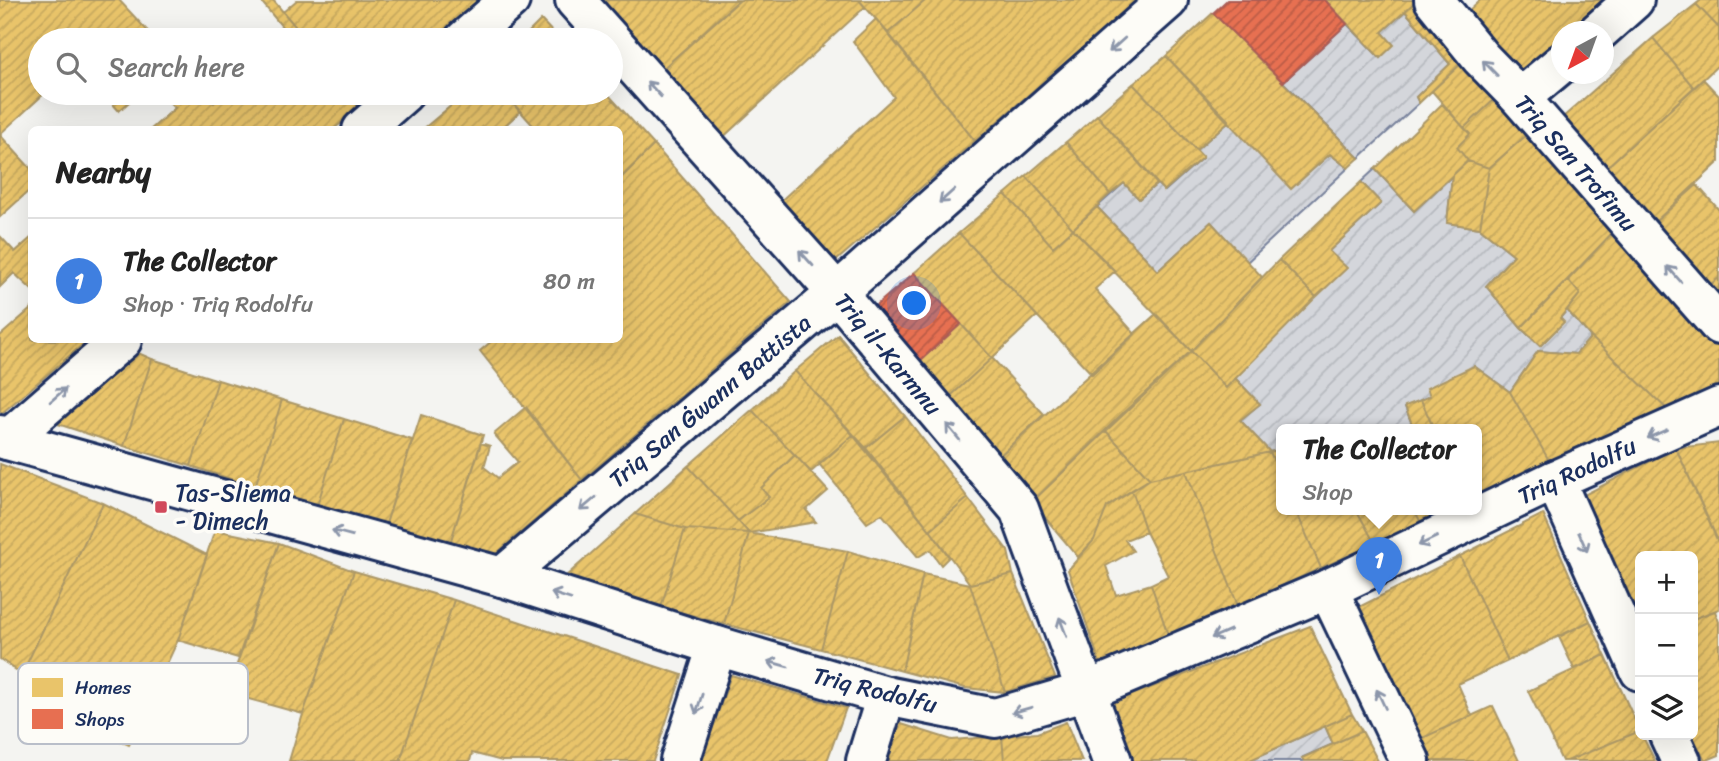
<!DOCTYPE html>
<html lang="en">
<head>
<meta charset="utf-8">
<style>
  body { margin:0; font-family:Sriracha,sans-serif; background:#f6f6f6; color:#222 }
  .controls { position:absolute; right:21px; bottom:21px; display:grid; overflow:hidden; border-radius:10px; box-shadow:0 7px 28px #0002 }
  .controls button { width:63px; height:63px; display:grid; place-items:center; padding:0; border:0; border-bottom:2px solid #e0e0e0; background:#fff; color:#222; font:35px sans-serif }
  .compass { position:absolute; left:1551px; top:21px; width:63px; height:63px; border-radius:50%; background:#fff; box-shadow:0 7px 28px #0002; rotate:221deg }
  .you { position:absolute; left:915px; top:304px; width:24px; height:24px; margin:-18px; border:5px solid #fff; border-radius:50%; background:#1a73e8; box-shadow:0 0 0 10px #1a73e833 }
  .badge { display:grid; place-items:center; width:46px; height:46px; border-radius:50%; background:#0b8043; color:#fff; font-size:23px; font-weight:700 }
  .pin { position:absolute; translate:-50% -58px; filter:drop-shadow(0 2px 4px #0008) }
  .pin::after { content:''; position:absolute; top:37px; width:24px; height:21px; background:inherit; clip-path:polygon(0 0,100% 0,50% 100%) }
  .popup { position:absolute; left:1276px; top:424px; width:206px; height:91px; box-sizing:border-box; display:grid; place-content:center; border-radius:10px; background:#fff; filter:drop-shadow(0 2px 5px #0005); font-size:23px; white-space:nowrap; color:#767676 }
  .popup b { font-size:26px; color:#222 }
  .popup::after { content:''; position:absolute; left:50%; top:100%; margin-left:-14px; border:14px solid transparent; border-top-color:#fff }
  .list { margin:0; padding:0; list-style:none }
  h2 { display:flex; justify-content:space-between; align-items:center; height:91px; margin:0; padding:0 28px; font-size:30px }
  h2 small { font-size:23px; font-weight:400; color:#767676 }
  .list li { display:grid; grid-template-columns:46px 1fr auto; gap:21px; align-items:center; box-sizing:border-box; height:126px; padding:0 28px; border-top:2px solid #e0e0e0 }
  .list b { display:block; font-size:26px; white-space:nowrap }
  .list p { margin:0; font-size:23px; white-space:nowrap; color:#767676 }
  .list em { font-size:23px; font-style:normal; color:#767676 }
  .icon { flex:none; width:38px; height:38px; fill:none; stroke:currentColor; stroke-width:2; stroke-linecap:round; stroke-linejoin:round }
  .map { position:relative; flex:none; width:1719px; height:761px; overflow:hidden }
  .search { position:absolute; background:#fff; box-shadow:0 7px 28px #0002; left:28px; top:28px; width:595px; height:77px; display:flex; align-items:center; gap:18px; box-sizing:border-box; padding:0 24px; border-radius:38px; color:#767676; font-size:26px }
  .panel { position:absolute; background:#fff; box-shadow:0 7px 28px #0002; left:28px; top:126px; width:595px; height:217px; border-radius:10px }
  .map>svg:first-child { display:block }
</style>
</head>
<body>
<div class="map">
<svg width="1719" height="761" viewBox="0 0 1719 761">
  <defs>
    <pattern id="garden-furrows" width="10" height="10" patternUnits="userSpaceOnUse" patternTransform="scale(1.75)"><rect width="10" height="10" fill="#d4d6db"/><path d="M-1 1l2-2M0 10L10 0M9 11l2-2" fill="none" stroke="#b5b8be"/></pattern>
    <pattern id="homes-hatch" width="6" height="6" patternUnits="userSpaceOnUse" patternTransform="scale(1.75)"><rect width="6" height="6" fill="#e9c46a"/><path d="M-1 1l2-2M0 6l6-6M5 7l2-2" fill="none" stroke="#c7a95e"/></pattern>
    <pattern id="shops-hatch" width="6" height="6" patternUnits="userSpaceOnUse" patternTransform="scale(1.75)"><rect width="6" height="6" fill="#e76f51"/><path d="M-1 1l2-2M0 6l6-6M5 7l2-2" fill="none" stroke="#ba5c46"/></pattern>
  </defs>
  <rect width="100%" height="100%" fill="#f4f4f1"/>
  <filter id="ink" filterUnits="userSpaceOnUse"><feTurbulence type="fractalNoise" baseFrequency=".0143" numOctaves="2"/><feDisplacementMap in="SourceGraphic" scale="14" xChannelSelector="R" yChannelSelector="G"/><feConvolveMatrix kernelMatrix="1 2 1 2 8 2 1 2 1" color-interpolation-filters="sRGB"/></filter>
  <g filter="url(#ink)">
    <path fill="url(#garden-furrows)" stroke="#78829c" stroke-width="2" d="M1405 11 1450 64 1416 97 1419 103 1359 158 1283 82 1347 24 1380 58 1393 45 1382 32Z
      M1229 121 1291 188 1330 154 1348 168 1247 262 1211 222 1158 271 1097 207 1124 183 1139 199 1157 184 1165 191 1202 158 1196 150Z
      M1375 169 1414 211 1452 176 1447 223 1480 228 1514 255 1486 286 1521 328 1540 346 1563 322 1560 318 1567 310 1591 337 1576 354 1538 351 1510 392 1474 366 1430 396 1405 407 1414 429H1281V449L1270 452 1240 420 1260 404 1235 378 1329 251 1381 203 1361 182Z
      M1325 726 1333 744 1303 757 1304 761H1248Z"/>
    <path fill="url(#homes-hatch)" stroke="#ab9766" stroke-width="2" d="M0 0H119L156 40H40V93H45L0 134Z
      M260 0H273L307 40H281L288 34Z
      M297 0H484L437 40H307L283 12Z
      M595 0H739L659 72Z
      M740 0H859L865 7 719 141 659 72Z
      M859 0H926L888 33Z
      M926 0H1138L975 141 888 33Z
      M1325 0H1413L1415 2 1382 32 1394 45 1380 58Z
      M1480 0H1617L1583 32H1562V50L1527 81 1467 12Z
      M1701 0H1719V28L1696 4Z
      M1415 2 1464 61 1419 103 1416 97 1450 64 1405 11Z
      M1696 4 1719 28V64L1694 88 1653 38Z
      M1213 13 1359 158 1348 168 1330 154 1291 189 1166 56Z
      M876 19 975 141 829 267 775 206 894 97 853 41Z
      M541 20 560 40H521Z
      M1653 38 1694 88 1608 166 1562 118Z
      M1166 56 1229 121 1196 150 1133 84Z
      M1464 61 1497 97 1464 128 1432 91Z
      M1703 79 1719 96V162L1656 221 1608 166Z
      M1133 84 1203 157 1164 191 1097 115Z
      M103 93H139L119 111Z
      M161 93H204L214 103 224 93H352L362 105 333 130H150L175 108Z
      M352 93H376L362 105Z
      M466 93H504L520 112 500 130H422Z
      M504 93H607L654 145 620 179V130H537Z
      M1497 97 1530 132 1489 168 1468 161 1457 147 1470 134 1464 128Z
      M1442 104 1470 134 1457 147 1468 161 1414 211 1375 169Z
      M1097 115 1157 184 1139 199 1124 183 1110 194 1066 142Z
      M1530 132 1616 229 1521 328 1486 286 1514 255 1480 228 1489 168Z
      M0 135 32 170V188L0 217Z
      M1066 142 1110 194 1073 229 1026 176Z
      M654 145 791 302 582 480 480 351 493 340H620V231L623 228 620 224V179Z
      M1468 161 1489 168 1480 228 1447 223 1452 176Z
      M1026 176 1073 229 1053 247 1005 194Z
      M1361 182 1381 203 1329 251 1347 268 1316 297 1279 260Z
      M1697 185 1719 210V278L1706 288 1656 221Z
      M1005 194 1053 247 1073 229 1115 271 1095 289 1135 334 1092 374 959 233Z
      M1097 207 1158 271 1211 222 1262 277 1191 351 1073 229Z
      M1616 229 1719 345V388L1669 411 1591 337 1567 310 1580 294 1568 280Z
      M959 233 1037 316 992 358 914 273Z
      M0 236 15 252 32 237V290L14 273 0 287Z
      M1279 260 1316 297 1226 388 1191 351Z
      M1719 278V303L1706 288Z
      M1568 280 1580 294 1560 318 1564 322 1540 346 1521 328Z
      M32 308V340H88L2 413 0 411V336Z
      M1156 314 1191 351 1124 412 1032 502 995 460Z
      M961 324 992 358 942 404 912 368Z
      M838 335 905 416 866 448 795 371Z
      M1591 337 1669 411 1551 464 1510 392 1538 351 1576 354Z
      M129 349 152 359 124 446 49 421Z
      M1191 351 1226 388 1235 378 1260 404 1240 420 1270 452 1150 479 1106 431Z
      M992 358 1044 414 995 460 942 404Z
      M152 359 218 380 191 466 124 446Z
      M1474 366 1510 392 1551 464 1477 497V429H1434L1421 400 1430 396 1427 388Z
      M795 371 853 435 811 472 752 410Z
      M218 380 282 400 255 487 191 466Z
      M282 400 344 419 317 506 255 487Z
      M1421 400 1434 429H1414L1405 406Z
      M526 407 582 480 490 559 449 547 481 443 490 446 484 467 498 478 518 462 494 434Z
      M752 410 795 455 761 488 769 497 738 521 688 466Z
      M421 415 483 435 449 547 385 527Z
      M905 416 968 498 930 530 866 448Z
      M344 419 412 440 385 527 317 506Z
      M1106 431 1150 479 1107 507 1094 540 1078 557 1032 502Z
      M853 435 930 530 949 557 941 565 930 550 918 557 882 514 867 523 819 464Z
      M1719 443V542H1718L1676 448Z
      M1676 448 1719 543V609L1693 619V556H1640V632L1580 497Z
      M1281 449V477L1270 452Z
      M1270 452 1281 477V509H1295L1321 568 1238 606 1186 471Z
      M795 455 828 491 806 510 816 522 749 533 738 521 769 497 761 488Z
      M0 464 103 503 22 674 0 659Z
      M688 466 738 521 749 533 685 529 635 514Z
      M1186 471 1238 606 1168 635 1151 584 1168 576 1146 532 1132 490 1150 479Z
      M1132 490 1146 532 1125 540 1133 551 1106 566 1116 595 1151 584 1168 635 1101 666 1068 570 1094 540 1107 507Z
      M968 498 1008 551 1013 574 970 584 930 530Z
      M103 503 207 555 178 640 129 745 31 701 37 681 22 674Z
      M1295 509H1356L1375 544 1321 568Z
      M1356 509H1414L1421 523 1375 544Z
      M1414 509H1451L1421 523Z
      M635 514 685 529 661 607 566 576Z
      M1543 514 1590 621 1508 661 1460 556Z
      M685 529 749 533 724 624 661 607Z
      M215 530 279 543 238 658 178 640Z
      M749 533 848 551 821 649 724 624Z
      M279 543 354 571 303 714 227 693Z
      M848 551 923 574 902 671 821 649Z
      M1460 556 1508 661 1458 684 1472 716 1418 740 1357 608Z
      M354 571 454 600 400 761H289L303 714Z
      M923 574 970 584 1005 692 965 688 902 671Z
      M1013 574 1055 677 1005 692 970 584Z
      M454 600 682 675 653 761H502L472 753 470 761H400Z
      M1715 611 1719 622V755L1705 761 1692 735 1693 619Z
      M1590 621 1605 655 1574 669 1559 637Z
      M1310 626 1352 714 1248 761H1133L1111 703Z
      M1605 655 1640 731 1567 761H1562L1528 691Z
      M731 675 846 708 827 761H701Z
      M1493 706 1519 761H1427L1418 740Z
      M1352 714 1362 731 1333 744 1325 726Z
      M892 721 952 740 1002 736 1004 761H878Z
      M1066 722 1082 761H1004L1002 736 1037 733Z
      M1362 731 1378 761H1304L1302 758Z
      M1640 731 1655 761H1567Z"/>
    <path fill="url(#shops-hatch)" stroke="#aa5c55" stroke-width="2" d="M1227 0H1325L1347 24 1283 82 1213 13Z
      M914 273 961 324 912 368 865 315Z"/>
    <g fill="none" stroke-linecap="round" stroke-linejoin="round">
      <defs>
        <path id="minor" d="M575 0 837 293 1019 509 1112 761
          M1434 0 1481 58 1520 98 1719 325
          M1598 32 1634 0
          M464 40 510 0
          M1520 98 1562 63
          M362 130 404 93
          M7 440 122 340
          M1555 480 1640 671
          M502 577 837 293 1168 0
          M1328 589 1410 761
          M1669 735 1681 761
          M680 761 717 646
          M866 761 886 696"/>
        <path id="tertiary" d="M0 435 7 440 502 577 717 646 886 696 995 718 1087 691 1328 589 1555 480 1719 407"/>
      </defs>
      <use href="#minor" stroke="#1b2f5e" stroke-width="44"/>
      <use href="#tertiary" stroke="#1b2f5e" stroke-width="44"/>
      <use href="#minor" stroke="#fdfcf7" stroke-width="38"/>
      <use href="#tertiary" stroke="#fdfcf7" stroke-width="38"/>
    </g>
    <defs><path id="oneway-shaft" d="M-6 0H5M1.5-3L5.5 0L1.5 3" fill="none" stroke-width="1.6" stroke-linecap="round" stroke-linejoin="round" transform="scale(1.75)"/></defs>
    <g stroke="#8c96aa">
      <use href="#oneway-shaft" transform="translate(1117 45) rotate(138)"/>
      <use href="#oneway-shaft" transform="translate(1490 68) rotate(-134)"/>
      <use href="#oneway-shaft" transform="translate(654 89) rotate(-132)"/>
      <use href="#oneway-shaft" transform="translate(947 196) rotate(138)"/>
      <use href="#oneway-shaft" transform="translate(806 258) rotate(-132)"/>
      <use href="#oneway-shaft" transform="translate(1674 274) rotate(-131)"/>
      <use href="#oneway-shaft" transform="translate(58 395) rotate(-41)"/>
      <use href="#oneway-shaft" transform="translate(953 432) rotate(-130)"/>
      <use href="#oneway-shaft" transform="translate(1657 434) rotate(156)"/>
      <use href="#oneway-shaft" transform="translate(588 504) rotate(140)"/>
      <use href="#oneway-shaft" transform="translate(342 533) rotate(-165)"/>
      <use href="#oneway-shaft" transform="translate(1428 541) rotate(154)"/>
      <use href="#oneway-shaft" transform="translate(1583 542) rotate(66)"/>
      <use href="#oneway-shaft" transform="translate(561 596) rotate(-162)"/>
      <use href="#oneway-shaft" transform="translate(1063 627) rotate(-111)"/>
      <use href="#oneway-shaft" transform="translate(1221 634) rotate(157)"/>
      <use href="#oneway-shaft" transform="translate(778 664) rotate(-164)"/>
      <use href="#oneway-shaft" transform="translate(1381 699) rotate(-115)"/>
      <use href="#oneway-shaft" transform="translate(699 704) rotate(108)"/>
      <use href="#oneway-shaft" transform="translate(1022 710) rotate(164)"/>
    </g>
  </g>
  <rect fill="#d1495b" stroke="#fdfcf7" stroke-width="2.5" x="154" y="500" width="14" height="14" rx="3.5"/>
  <g text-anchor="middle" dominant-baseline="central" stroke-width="7" stroke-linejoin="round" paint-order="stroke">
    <g font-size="24" fill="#1b2f5e" stroke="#fdfcf7">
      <text transform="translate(1576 163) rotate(49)">Triq San Trofimu</text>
      <text transform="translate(888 354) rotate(50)">Triq il-Karmnu</text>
      <text transform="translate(710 401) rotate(-40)">Triq San Ġwann Battista</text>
      <text transform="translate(1577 471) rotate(-25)">Triq Rodolfu</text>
      <text transform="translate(875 690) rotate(14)">Triq Rodolfu</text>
    </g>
    <g font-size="24" fill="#1b2f5e" stroke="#fdfcf7" text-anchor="start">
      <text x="175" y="493">Tas-Sliema<tspan x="175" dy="28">- Dimech</tspan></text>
    </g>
  </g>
  <rect x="18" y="663" width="230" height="81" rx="10" fill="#fdfcf7" stroke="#b9bec9" stroke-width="2"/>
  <rect x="32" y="678" width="31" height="19" fill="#e9c46a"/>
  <rect x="32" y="709" width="31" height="20" fill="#e76f51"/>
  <g font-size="19" fill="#1b2f5e">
    <text x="75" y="694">Homes</text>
    <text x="75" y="726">Shops</text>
  </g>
</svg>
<div class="controls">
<button>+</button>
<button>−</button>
<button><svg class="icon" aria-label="layers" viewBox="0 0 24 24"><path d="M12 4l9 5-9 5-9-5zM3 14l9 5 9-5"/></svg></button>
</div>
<svg class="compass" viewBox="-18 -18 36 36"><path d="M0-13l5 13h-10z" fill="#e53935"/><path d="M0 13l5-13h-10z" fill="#767676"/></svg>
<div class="you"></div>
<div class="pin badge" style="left:1379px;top:595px;background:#3f7fe0">1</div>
<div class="popup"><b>The Collector</b>Shop</div>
<div class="search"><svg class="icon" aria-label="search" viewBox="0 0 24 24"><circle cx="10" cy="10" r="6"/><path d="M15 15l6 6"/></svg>Search here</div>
<section class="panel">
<h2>Nearby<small></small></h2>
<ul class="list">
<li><span class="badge" style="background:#3f7fe0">1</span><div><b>The Collector</b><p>Shop · Triq Rodolfu</p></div><em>80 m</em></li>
</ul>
</section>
</div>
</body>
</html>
